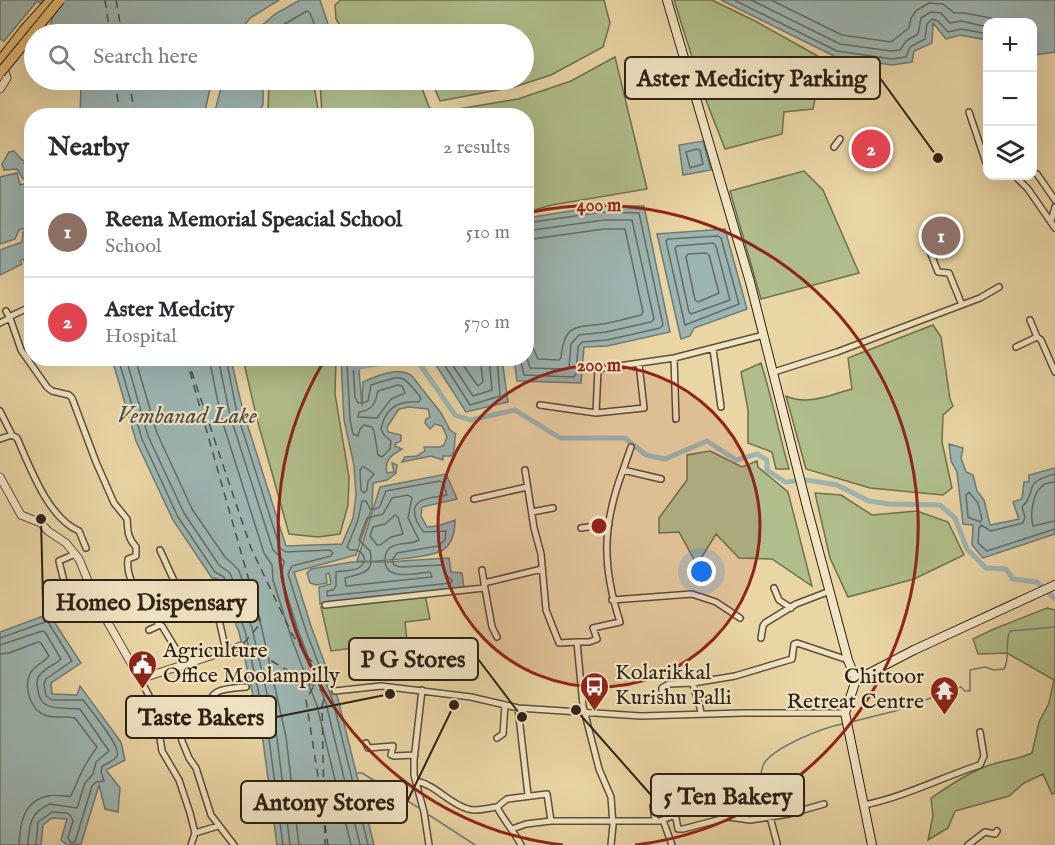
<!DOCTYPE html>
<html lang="en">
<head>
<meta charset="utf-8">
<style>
  body { margin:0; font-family:"IM FELL English",serif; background:#f7f7f7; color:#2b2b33 }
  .controls { position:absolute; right:18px; top:18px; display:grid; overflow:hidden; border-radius:12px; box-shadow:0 6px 24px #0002 }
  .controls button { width:54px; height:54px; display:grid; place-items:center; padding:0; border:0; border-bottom:2px solid #e1e1e2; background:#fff; color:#2b2b33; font:30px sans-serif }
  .you { position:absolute; left:702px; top:572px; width:21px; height:21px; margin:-15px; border:4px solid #fff; border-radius:50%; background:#1a73e8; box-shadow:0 0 0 9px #1a73e833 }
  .badge { display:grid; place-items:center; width:39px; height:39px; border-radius:50%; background:#8f2418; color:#fff; font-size:20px; font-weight:700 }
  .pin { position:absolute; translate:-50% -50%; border:3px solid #fff; box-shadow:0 2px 6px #0006 }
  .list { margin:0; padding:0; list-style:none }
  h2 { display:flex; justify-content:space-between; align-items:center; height:78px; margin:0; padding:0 24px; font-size:26px }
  h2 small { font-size:20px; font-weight:400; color:#7c7c81 }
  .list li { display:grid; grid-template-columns:39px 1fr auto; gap:18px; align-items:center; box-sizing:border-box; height:90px; padding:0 24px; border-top:2px solid #e1e1e2 }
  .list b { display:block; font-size:22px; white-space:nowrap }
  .list p { margin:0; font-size:20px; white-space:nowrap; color:#7c7c81 }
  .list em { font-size:20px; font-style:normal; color:#7c7c81 }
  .icon { flex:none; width:33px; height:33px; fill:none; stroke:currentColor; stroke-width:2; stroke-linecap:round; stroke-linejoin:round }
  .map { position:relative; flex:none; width:1055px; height:845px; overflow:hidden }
  .search { position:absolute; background:#fff; box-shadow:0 6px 24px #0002; left:24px; top:24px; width:510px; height:66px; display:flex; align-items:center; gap:15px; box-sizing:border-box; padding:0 21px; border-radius:33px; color:#7c7c81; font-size:22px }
  .panel { position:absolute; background:#fff; box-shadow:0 6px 24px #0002; left:24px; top:108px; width:510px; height:258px; border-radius:24px }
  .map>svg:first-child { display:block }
</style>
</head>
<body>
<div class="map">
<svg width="1055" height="845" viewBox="0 0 1055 845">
  <rect width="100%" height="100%" fill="#ead5a5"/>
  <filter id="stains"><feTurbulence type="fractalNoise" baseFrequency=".00333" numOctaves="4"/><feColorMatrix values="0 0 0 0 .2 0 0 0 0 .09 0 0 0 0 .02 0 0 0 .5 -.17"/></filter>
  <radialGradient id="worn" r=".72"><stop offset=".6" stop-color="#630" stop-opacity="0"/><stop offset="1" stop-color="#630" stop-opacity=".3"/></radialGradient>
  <path fill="#b0be8b" stroke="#6e7050" stroke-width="1.5" d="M341 0H604L610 23 603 47 551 75 514 87 440 101 431 80H524V34H411L410 32 403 34H345L336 19 335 5Z
    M674 0H712L757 22 823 59 813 109 784 112 782 134 725 149 704 95Z
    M615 57 647 189 552 205 527 212 526 116 322 115 320 80H419L429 107 435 113 518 99 571 81Z
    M269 80H313L319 115H268Z
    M804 171 823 190 859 273 761 299 730 191Z
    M933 325 941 337 950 399 953 406 943 415 942 442 952 488 943 495 870 488 806 469 786 396C808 406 830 395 852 389L848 358Z
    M243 359H336L335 394 349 477 348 505 340 534 318 537 289 534 257 419Z
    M761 363C772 398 779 434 789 469H776L772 452 748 443V410L741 372Z
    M710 451 742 467 757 461 758 467 788 492 812 586 772 559 739 558 716 534 697 565 679 532 659 533V518L687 480V455Z
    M815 493 841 495 872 515 917 511 948 522 964 555 914 579 848 597 830 558Z
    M425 595 430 619 405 622 407 641 331 651 321 607Z
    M1047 608 1055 610V793L1052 794 1043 774 1024 783 1009 796 955 811 948 828 928 840 933 816 931 798C949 786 969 772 990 765 1005 760 1017 760 1032 753L1039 722 1049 703 1054 680 1007 653 978 654 973 639 994 629Z"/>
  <path fill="#9db6b3" stroke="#707a74" stroke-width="1.5" d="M0 0H279L250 18 238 34H84L83 30H50L53 12 37 1 4 41 0 39Z
    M300 0H320L328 24 333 34H252L275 14Z
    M721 0H1055V52L1035 55 1033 53 1032 22H988L987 40 960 35 946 39 933 23 932 43 914 51 912 62 892 65 836 57Z
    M87 80H212L204 115H80L81 86 87 84Z
    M223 80H263V105L256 115H214Z
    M703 141 711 170 683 175 679 145Z
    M14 151 22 160 27 161 24 163 31 174V177L23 179 17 169 4 170 2 164 9 152Z
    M17 173 20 185 31 182V227L19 230 15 239 0 244V177Z
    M603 206H644L670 332 607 346 584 347 581 383 517 381 514 359 526 358 527 218Z
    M725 229 747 309 694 328 690 336 681 339 657 234Z
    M31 230V262L26 265 23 259 20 261 22 264 0 275V250L22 242 23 232Z
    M112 359H231L243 411 286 546 342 544 353 518 356 495 354 465 344 420 341 359H358L362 406 363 382C377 376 399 366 412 376L441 413 450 430 456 434C453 441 457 450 451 456H443V460L431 456 402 462 405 457 417 456 425 451 424 447H440L444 445 447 437 442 426 435 424 430 429 425 423 426 419 430 417 428 409 409 407 399 409 387 427 388 432 401 435V441L396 443 395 446 402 449C391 455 384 460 387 473L394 472 392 463 397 465 396 473 387 480 373 483 372 507 356 555 294 572 312 629 338 699 374 845H277L263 741 239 632 218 579 212 578 173 520 136 441Z
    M434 359H502L508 402 466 412 434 362Z
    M949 444 963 448 961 458 966 472 973 475 977 491 984 500 990 525 1019 519 1013 502 1022 499 1024 482H1029V475L1055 468V534L983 558 972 545 973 525 963 524 957 472 951 461Z
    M446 474 457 499 422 507 421 516 427 527 438 526 455 520C455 531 452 544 443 550 430 558 373 562 357 561L380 487Z
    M449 558 451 572 462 573 464 589 320 604 319 587 331 584 329 573 326 574 327 583 316 585 310 583 307 573 311 569 352 562H386Z
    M49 614 81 663 51 683 52 694 77 695 80 686 121 742 125 760 106 770 120 788 118 812 105 809 99 785 81 844 67 845 61 840 67 819 52 818 43 825 41 845H0V632Z"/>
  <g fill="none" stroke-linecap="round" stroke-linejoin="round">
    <path stroke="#656c64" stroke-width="1.5" d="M734 0 837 51 892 59 906 57 910 47 925 39 927 24 932 19 938 21 948 32 961 29 988 34
      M751 0 840 44 891 51 900 50 906 41 918 34 921 18 931 12 941 13 950 23 961 21 988 27
      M771 0 842 35 891 42 909 28 911 18 917 10 929 3 943 4 954 13H964L991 18 1000 22
      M273 34 283 25 307 11 310 13 318 34
      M697 149 700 150 703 164 690 168 686 152Z
      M526 231 604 220H632L654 319 651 322 606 332 579 335 571 344 569 367 567 369 530 368 526 355
      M718 236 721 238 739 304 685 325 666 241 668 239Z
      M526 240 604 229H625L643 312 641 315C628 318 615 322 603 324 574 327 564 325 561 358L559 360 538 359 533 348 526 341
      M713 243 716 246 730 300 691 314 689 312 675 248 677 246Z
      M706 253 709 255 719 293 698 302 695 300 686 257 688 254Z
      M118 358 142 439 178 517 215 572 224 577 245 631 269 739 283 845
      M126 358 148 436 184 513 219 565 230 573 252 628 277 738 290 845
      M135 358 157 433 192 509 225 557 238 569 261 625 286 737 299 845
      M209 358 221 417 264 553 272 565 273 580 291 637 317 706 351 845
      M218 358 230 415 273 550 284 561 281 577 299 633 326 703 360 845
      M226 358 237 413 280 548 286 552 330 550 333 553 331 556 292 566 288 574 306 631 333 701 368 845
      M440 358 470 405 500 396 497 358
      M448 358 473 396 492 390 489 358
      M458 358 478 386 483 382 480 358
      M520 358 524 375 574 377 576 374 578 347 582 342 607 340 660 328 663 325 639 213 603 212 526 223
      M349 361 353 363 355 397 358 403H363L368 401 371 385C402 376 401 371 421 398L419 402C399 400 385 408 381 429L384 435 391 441 390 449 382 457 378 455 374 431 372 427 364 425 360 429 358 436 353 434 350 419 347 363Z
      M398 385 402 386 405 393 391 399 377 418 358 417 359 412C373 410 375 404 378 391Z
      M363 466 374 474 368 481 367 490 364 493 361 490 360 470Z
      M1055 474C1020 483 1039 491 1022 507L1025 517 1023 523 991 531 981 525 979 528 978 543 987 551 1055 529
      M440 481 443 483 447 495C439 497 425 497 419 502 409 509 418 526 424 532L446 531 445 540 438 546 397 553 392 560 394 565 400 567 442 565 446 575 452 580 451 583 327 596V591L333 590 336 586V572C342 571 356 571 360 567 370 559 361 548 350 550L347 547 358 520 362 501H366L370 509H376L380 506 386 491Z
      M1055 482C1052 482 1048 483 1045 484 1032 491 1030 515 1033 526L1055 521
      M969 492 978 503 982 519 980 522 968 517 966 495Z
      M408 495 412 498 408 518 419 540C411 545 399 542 391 547 387 550 385 555 385 560 385 582 416 573 430 572L432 577 346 586 345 578C362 573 375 574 370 551L359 540 367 518 383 514 392 498Z
      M395 515 398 517 403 534 391 537 380 545H377L370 536 373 527 385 524Z
      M0 638 45 622H48L72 661 46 679 44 684 46 696 52 700H83C89 708 122 747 117 756 115 760 105 764 102 767L101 772 104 781 96 782 92 786 75 842 71 843 68 838 73 821 71 816 67 813 52 812 38 822 36 845
      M0 645 42 631 45 632 61 659C55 665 44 668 39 676 36 681 37 685 38 690 40 713 63 707 80 709L109 751 96 762 93 774 85 783 77 808 50 804C30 812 29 826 28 845
      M0 654 9 653 38 642 41 643 49 656C44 662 36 665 31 672 23 686 30 711 47 716 56 718 66 716 75 718L97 747C85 763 79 777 71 796 64 797 55 794 48 796 23 801 20 824 19 845"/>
    <path stroke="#707a74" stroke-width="1.5" d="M851 722 895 711 961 687 965 691H970V670L985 667 994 670 1004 669C1011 657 1004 643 1010 631L1055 627
      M357 773H362L419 808
      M760 781C761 775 761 767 765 762 777 746 822 728 842 724
      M429 815 475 845"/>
    <path stroke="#9db6b3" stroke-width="5" d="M354 368 407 359 419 363 455 415 470 420 515 410 560 438H625L646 455 665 459 707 441 736 460 757 454 767 460V470L785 482 807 480 837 485 869 501 889 504 940 505 955 518 967 549 986 568 1006 569 1013 579 1037 582 1055 599"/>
    <path stroke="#4f4e44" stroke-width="1.5" stroke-dasharray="8 6" stroke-linecap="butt" d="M105 0 110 34
      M116 0 122 34
      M115 80 120 116
      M129 80 135 116
      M186 358 261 623 243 644 326 693 322 706 325 845
      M187 358 251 548 292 634 309 659 323 669 306 700 323 808
      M325 825 328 845"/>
    <defs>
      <path id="minor" d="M969 112 986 163
        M834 147 840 139
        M1032 172 1037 174 1055 200
        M1015 176 1028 189 1055 228
        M1051 221 1055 207
        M941 245 929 249 938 272 949 273 962 305
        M9 317 32 306
        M10 318 21 350 47 387 52 391 69 395 72 398 96 462 114 503 127 519C128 531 127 537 136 547V556L128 559C125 584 147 605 159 625
        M1030 320 1037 337 1041 340 1055 372
        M0 323 10 318 6 311
        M1016 347 1037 337
        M713 349 721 407
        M674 358 676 419
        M774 372 837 352 980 298 999 287
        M540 405 596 413 644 408 639 364
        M0 411 12 435 17 438C30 467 48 518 79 531L86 548
        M596 413 598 369 674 358 764 335
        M0 439 12 435
        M525 470 534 528 541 554 546 610 559 643 577 642 583 706 599 769 611 797 613 825 611 845
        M623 470 631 447
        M474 499 527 487
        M532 512 553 508
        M581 528 609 524
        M160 550 180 594 208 583 212 588 226 651
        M75 554 59 561 67 594 76 615
        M482 570 484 583
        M774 588 779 600 791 608
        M612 600 692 594 716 602 740 618
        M325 605 484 588
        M149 630 160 625 162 626 185 664
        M497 637 492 627 484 583 542 569
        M761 638 763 626 765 623 796 604 830 591
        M577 642H589L597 639 593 628 620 622C602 566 602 526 623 470L661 479
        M140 679 155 707 162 751 179 780 190 813 195 833 191 845
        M693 683C695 695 700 702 701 714
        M422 690 414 760V775L424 812 429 845
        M335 691 381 686 471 697 518 708 641 716 743 713H845
        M152 699C165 707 193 712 207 702 211 699 213 694 217 692 225 688 237 688 246 687
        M665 700 662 691V688L669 684 693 683 735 676 792 659 794 644 797 643 848 660
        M175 707 182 741 189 758 196 768 211 815 234 845
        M518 708 528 795
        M497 738 503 734 505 705
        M366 743 368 748 393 746 391 755 394 756 415 755
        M416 781C436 785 448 803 468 809 477 812 487 808 497 807 504 821 514 831 521 845
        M864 805C904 797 940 778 980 765L984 756 980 732
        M653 806 655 820
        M497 807 507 799 547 794 551 821 526 824 512 829
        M770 817 777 843
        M663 820 672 845
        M551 821H660L672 816 676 818 678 829H683L729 817 750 820 789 814 824 804
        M195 833 218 826
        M968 845 985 832 995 834 997 831"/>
      <path id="tertiary" d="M0 70 5 72 7 78 0 89
        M0 477 21 515 41 523 48 531 66 543 79 559 98 605 140 679 241 646"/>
      <path id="secondary" d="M667 0 750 282 808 511 848 660 856 680
        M872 845 845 713 856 680 914 650 1055 585"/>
      <path id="trunk" d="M0 61 24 30 51 0"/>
    </defs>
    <use href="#minor" stroke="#5c4e39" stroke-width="8"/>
    <use href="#tertiary" stroke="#5c4e39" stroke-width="9"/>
    <use href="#secondary" stroke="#2d2115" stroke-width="10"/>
    <use href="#trunk" stroke="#2d2115" stroke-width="11"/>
    <use href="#minor" stroke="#f1e4c4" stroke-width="5"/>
    <use href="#tertiary" stroke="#f1e4c4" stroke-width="7"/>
    <use href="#secondary" stroke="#f1e4c4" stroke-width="8"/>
    <use href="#trunk" stroke="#e5ba72" stroke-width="9"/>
    <defs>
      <path id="trunk-bridge" d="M0 73 60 0"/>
    </defs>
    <use href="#trunk-bridge" stroke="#2d2115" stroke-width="11" stroke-linecap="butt"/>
    <use href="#trunk-bridge" stroke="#e5ba72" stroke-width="9"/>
  </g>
  <circle cx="599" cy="526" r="161" fill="#8f2418" fill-opacity=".12"/>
  <g fill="none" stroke="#8f2418" stroke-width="3">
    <circle cx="599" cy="526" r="161"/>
    <path d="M563 845A321 321 0 0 1 324 361M527 213A321 321 0 1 1 635 845"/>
  </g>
  <defs>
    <symbol id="civic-pin" viewBox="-11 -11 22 30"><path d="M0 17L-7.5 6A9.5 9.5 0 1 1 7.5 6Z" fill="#8f2418" stroke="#f1e4c4"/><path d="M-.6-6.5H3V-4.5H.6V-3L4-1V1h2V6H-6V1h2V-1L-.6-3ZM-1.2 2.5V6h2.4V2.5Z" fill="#fff"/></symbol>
    <symbol id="bus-pin" viewBox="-11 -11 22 30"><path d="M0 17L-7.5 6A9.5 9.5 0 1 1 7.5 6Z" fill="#8f2418" stroke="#f1e4c4"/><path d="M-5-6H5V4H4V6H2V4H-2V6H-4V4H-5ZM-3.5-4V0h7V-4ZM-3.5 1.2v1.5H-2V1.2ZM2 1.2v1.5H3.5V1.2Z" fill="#fff"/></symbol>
    <symbol id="temple-pin" viewBox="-11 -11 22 30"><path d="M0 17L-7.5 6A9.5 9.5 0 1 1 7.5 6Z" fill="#8f2418" stroke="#f1e4c4"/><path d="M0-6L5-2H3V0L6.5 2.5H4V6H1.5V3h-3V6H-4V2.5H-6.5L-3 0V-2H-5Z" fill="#fff"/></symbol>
  </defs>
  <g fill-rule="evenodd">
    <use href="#civic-pin" x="126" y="648" width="33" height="45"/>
    <use href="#bus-pin" x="578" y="670" width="33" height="45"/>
    <use href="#temple-pin" x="928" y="674" width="33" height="45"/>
  </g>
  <g text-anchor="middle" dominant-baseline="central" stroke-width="4.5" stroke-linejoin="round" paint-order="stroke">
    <g font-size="22" fill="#2d2115" stroke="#f1e4c4" text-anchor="start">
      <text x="163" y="651">Agriculture<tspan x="163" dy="25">Office Moolampilly</tspan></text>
      <text x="615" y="673">Kolarikkal<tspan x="615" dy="25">Kurishu Palli</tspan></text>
      <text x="924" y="677" text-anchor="end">Chittoor<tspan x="924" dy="25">Retreat Centre</tspan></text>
    </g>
    <g font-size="24" font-style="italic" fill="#4f4e44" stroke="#f1e4c4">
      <text x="187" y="416">Vembanad Lake</text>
    </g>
  </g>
  <circle cx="599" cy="526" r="9" fill="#8f2418" stroke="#f1e4c4" stroke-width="3"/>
  <g font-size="18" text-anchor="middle" font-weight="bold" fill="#8f2418" stroke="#f1e4c4" stroke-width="4.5" stroke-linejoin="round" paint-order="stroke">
    <text x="599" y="211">400 m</text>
    <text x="599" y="371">200 m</text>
  </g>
  <path fill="none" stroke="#2d2115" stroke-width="2" d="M938 158L880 78M41 519L43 601M522 717L478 659M390 694L276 717M576 710L651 795M454 705L407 802"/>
  <g fill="#2d2115" stroke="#f1e4c4" stroke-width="2">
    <circle cx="938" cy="158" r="6"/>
    <circle cx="41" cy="519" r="6"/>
    <circle cx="522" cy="717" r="6"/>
    <circle cx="390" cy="694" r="6"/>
    <circle cx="576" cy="710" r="6"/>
    <circle cx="454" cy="705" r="6"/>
  </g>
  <g fill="#f1e4c4" stroke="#2d2115" stroke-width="2">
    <rect x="625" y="57" width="255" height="42" rx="6"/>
    <rect x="43" y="580" width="215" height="42" rx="6"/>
    <rect x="349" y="638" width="129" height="42" rx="6"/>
    <rect x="126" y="696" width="150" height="42" rx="6"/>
    <rect x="651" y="774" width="153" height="42" rx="6"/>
    <rect x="241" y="781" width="166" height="42" rx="6"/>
  </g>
  <g font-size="24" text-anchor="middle" font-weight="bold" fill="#2d2115">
    <text x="752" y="86">Aster Medicity Parking</text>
    <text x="151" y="610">Homeo Dispensary</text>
    <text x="413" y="667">P G Stores</text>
    <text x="201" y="725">Taste Bakers</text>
    <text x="728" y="804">5 Ten Bakery</text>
    <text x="324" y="810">Antony Stores</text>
  </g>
  <rect width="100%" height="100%" filter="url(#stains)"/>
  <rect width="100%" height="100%" fill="url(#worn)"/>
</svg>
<div class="controls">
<button>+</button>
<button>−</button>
<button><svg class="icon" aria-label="layers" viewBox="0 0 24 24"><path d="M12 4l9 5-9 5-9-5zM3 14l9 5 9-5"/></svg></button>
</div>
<div class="you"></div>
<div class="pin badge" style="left:941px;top:236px;background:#8d6e63">1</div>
<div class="pin badge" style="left:871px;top:149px;background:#e0444e">2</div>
<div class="search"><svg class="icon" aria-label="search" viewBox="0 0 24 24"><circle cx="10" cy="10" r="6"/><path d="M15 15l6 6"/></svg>Search here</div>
<section class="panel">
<h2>Nearby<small>2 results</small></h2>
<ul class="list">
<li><span class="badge" style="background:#8d6e63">1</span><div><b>Reena Memorial Speacial School</b><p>School</p></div><em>510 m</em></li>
<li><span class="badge" style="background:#e0444e">2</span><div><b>Aster Medcity</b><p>Hospital</p></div><em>570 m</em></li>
</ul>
</section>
</div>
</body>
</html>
